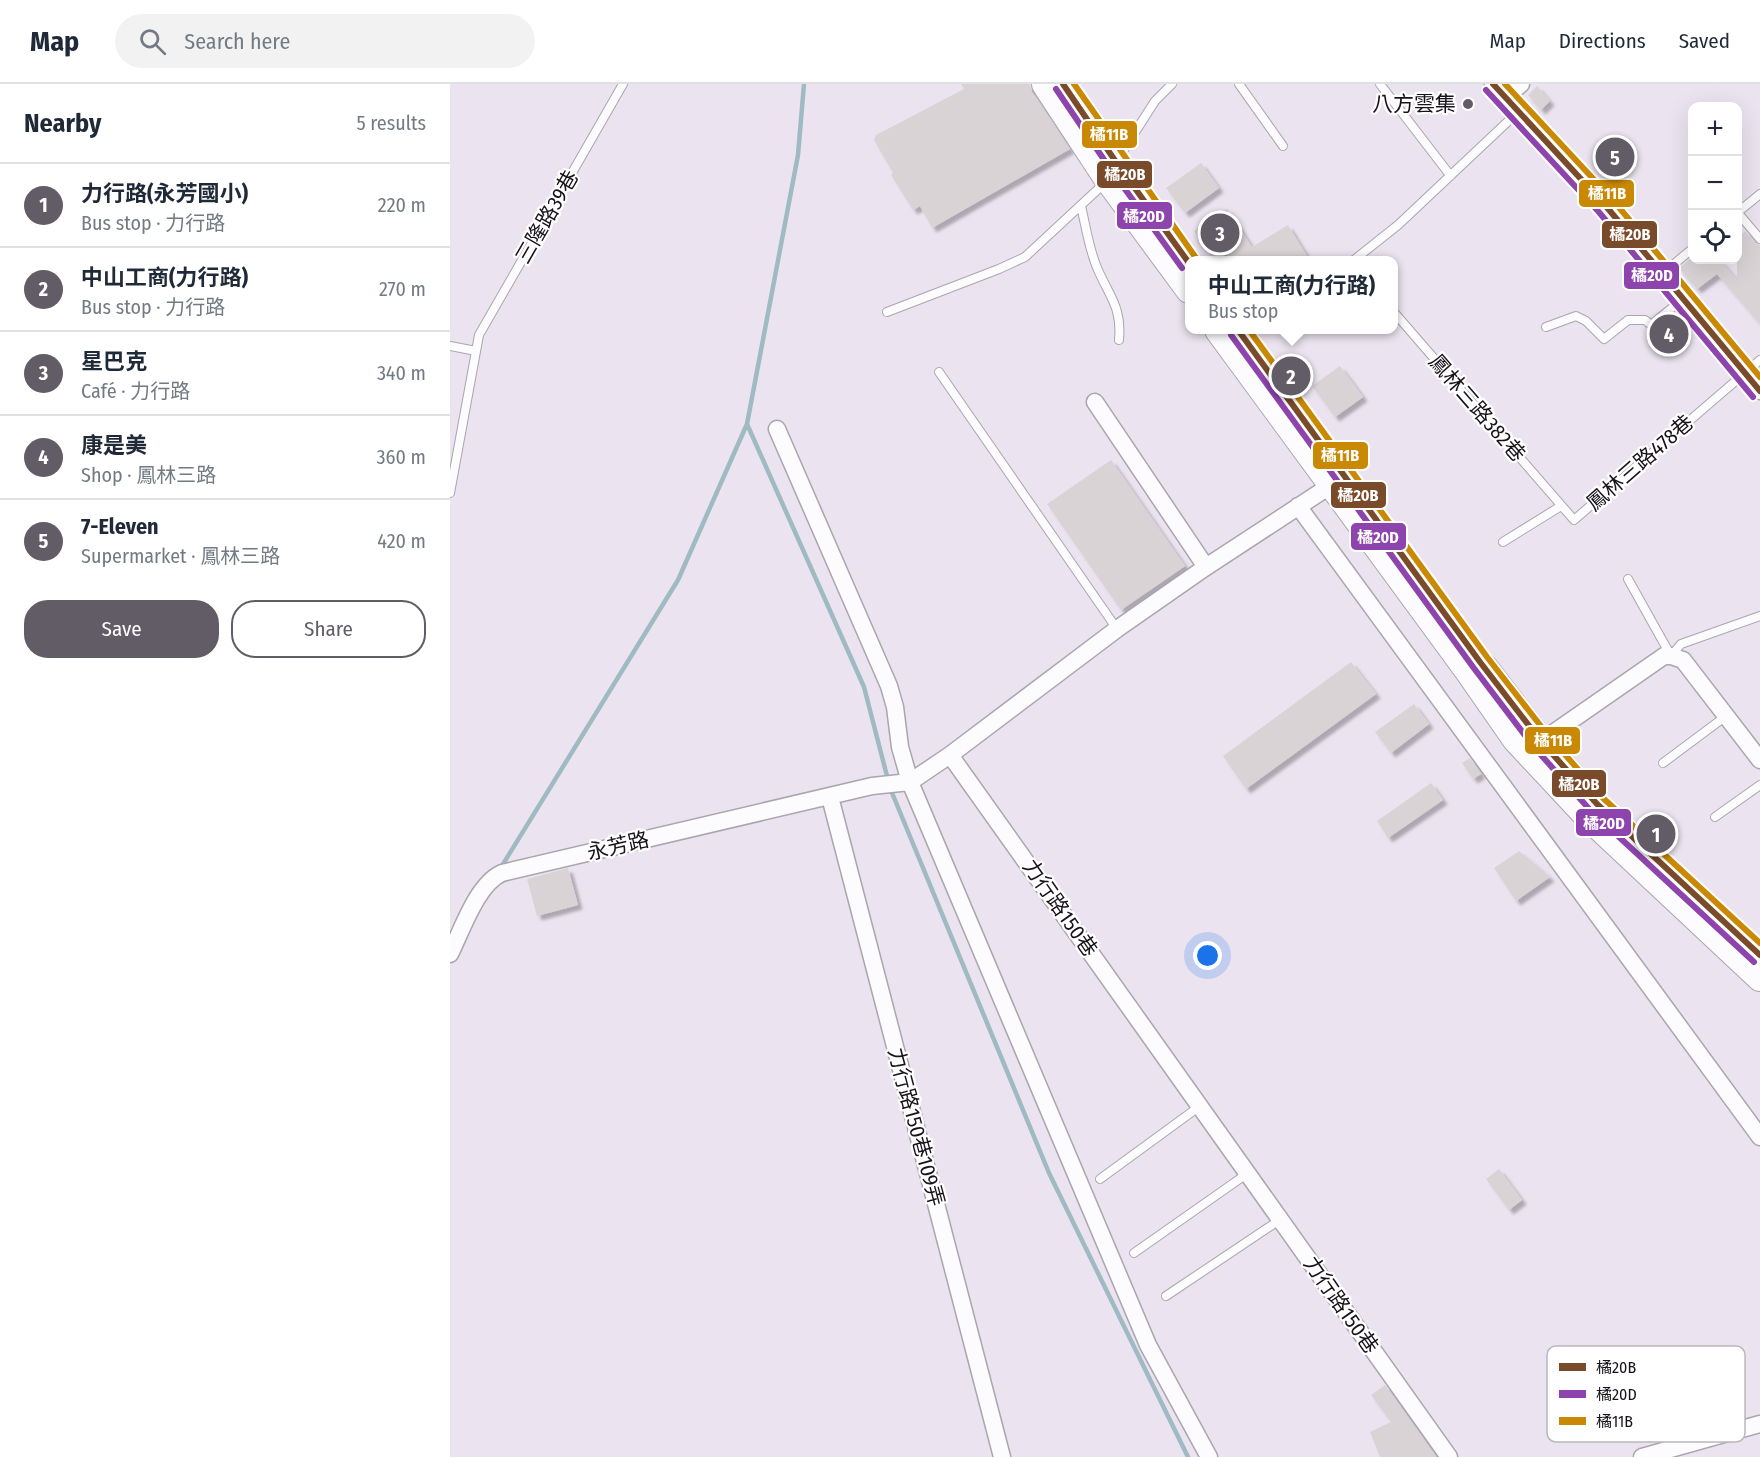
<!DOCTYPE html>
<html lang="en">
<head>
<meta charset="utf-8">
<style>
  body { margin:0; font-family:"Fira Sans Condensed","Noto Sans TC",sans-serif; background:#f2f2f3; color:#1f2937 }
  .controls { position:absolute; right:18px; top:18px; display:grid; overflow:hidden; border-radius:12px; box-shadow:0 6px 24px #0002 }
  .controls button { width:54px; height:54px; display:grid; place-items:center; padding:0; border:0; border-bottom:2px solid #e0e1e3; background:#fff; color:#1f2937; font:30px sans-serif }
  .you { position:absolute; left:758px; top:872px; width:21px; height:21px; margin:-15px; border:4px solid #fff; border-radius:50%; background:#1a73e8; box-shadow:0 0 0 9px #1a73e833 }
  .badge { display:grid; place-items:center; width:39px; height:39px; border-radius:50%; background:#625c66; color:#fff; font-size:20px; font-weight:700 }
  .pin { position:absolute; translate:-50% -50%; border:3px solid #fff; box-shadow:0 2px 6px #0006 }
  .popup { position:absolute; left:735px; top:172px; width:213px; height:78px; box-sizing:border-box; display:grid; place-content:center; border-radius:12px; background:#fff; filter:drop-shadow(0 2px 4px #0005); font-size:20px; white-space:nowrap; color:#747a83 }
  .popup b { font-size:22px; color:#1f2937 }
  .popup::after { content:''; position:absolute; left:50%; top:100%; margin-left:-12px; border:12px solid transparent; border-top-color:#fff }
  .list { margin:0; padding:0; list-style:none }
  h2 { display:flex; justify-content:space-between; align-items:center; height:78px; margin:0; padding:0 24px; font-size:26px }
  h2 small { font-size:20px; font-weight:400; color:#747a83 }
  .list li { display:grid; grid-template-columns:39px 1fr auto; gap:18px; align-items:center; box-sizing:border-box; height:84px; padding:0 24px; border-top:2px solid #e0e1e3 }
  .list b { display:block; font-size:22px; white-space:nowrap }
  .list p { margin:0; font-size:20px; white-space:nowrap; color:#747a83 }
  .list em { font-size:20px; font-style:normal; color:#747a83 }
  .actions { display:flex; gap:12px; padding:18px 24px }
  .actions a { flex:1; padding:14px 0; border:2px solid #625c66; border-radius:24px; text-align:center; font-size:21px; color:#625c66 }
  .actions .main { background:#625c66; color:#fff }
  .icon { flex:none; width:33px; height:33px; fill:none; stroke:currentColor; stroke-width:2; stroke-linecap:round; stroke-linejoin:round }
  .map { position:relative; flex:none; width:1310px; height:1373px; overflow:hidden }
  header { display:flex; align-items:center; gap:36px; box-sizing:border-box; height:84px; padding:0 30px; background:#fff; border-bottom:2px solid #e0e1e3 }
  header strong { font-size:28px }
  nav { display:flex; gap:33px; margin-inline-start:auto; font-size:21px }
  .search { width:420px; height:54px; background:#f2f2f3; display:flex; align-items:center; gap:15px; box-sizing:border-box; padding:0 21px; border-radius:33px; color:#747a83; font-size:22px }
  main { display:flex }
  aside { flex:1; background:#fff }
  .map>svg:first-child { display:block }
</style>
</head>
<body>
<header>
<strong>Map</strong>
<div class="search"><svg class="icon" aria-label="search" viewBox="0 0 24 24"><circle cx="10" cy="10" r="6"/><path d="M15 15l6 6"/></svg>Search here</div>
<nav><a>Map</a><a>Directions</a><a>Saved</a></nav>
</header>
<main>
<aside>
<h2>Nearby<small>5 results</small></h2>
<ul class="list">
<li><span class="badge">1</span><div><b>力行路(永芳國小)</b><p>Bus stop · 力行路</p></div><em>220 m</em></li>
<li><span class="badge">2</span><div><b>中山工商(力行路)</b><p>Bus stop · 力行路</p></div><em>270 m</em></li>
<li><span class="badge">3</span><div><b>星巴克</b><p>Café · 力行路</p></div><em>340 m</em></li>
<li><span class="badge">4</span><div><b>康是美</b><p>Shop · 鳳林三路</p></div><em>360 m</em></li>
<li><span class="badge">5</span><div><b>7-Eleven</b><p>Supermarket · 鳳林三路</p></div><em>420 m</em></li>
</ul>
<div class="actions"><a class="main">Save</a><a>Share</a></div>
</aside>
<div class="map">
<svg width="1310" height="1373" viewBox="0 0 1310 1373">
  <defs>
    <filter id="shadow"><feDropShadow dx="4.5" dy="4.5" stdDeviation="1.5" flood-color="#0004"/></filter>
  </defs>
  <rect width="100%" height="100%" fill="#ebe4f0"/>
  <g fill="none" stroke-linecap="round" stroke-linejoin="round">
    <path stroke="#9fbac2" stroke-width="4.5" d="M297 340 414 603 438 696
      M440 704 599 1089 738 1373
      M50 785 228 496 297 340 348 71 354 0"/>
  </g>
  <path fill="#dad3d5" filter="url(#shadow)" d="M511 0H580L582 8 620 65 482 144 470 122 463 126 441 91 443 89 424 56 426 51 514 5Z
    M1087 2 1100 17 1091 26 1078 11Z
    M751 79 769 104 735 129 716 104Z
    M777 125 802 163 838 141 860 177H781L775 166 763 174 744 147Z
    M1295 147 1305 159 1310 161V240L1267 190 1247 205 1229 184 1242 173V176H1270L1287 196V155Z
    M890 282 913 313 885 333 862 302Z
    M661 376 735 482 671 526 597 420Z
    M901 578 926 610 796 705 773 672Z
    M964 620 979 640 941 669 925 648Z
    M1020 674 1031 690 1023 695 1012 679Z
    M981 699 993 716 938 754 927 737Z
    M1069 767 1100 793 1066 817 1044 784Z
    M118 784 128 821 87 832 77 795Z
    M1049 1085 1072 1116 1059 1126 1036 1095Z
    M935 1301 986 1373H930L920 1348 941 1338 921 1311Z"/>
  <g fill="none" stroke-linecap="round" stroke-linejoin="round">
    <defs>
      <path id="service" d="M789 0 833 62
        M930 0 1000 91
        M631 122C636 143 639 166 648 186 660 213 672 224 669 256
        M1288 128 1310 110
        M1288 129 1310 155
        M904 176 948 141 1069 27
        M1212 190 1242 165
        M943 227 1124 436 1310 276
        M437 228 549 185 575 173 658 96 666 78 705 17 722 0
        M1096 243 1126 232 1136 237 1154 255 1178 236H1195L1201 241 1233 215
        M789 247 792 246
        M0 262 26 267
        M489 288 667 545
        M0 409 29 251 173 0
        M1053 458 1111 422
        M1178 495 1221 572 1231 560 1310 532
        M1213 679 1276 632
        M1265 733 1310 701
        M650 1095 750 1022
        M684 1169 798 1089
        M716 1212 831 1135"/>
      <path id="minor" d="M1043 0 1155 121 1310 307
        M1056 13 1071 0
        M645 318 756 483
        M327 345 439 602 445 623 450 663 460 698 698 1261 759 1373
        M895 392 756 483 667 545 500 671 999 1373
        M848 422 1310 1053
        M1083 663 1214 572H1221L1233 576 1310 676
        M380 713 552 1373
        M0 870C12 846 27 800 52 789L422 702 460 698 500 671
        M1192 1373 1310 1340"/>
      <path id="primary" d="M595 0 658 96 739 206
        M768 246 1018 587 1066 656 1136 731 1310 894
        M1035 584 1090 656 1121 691"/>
    </defs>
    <use href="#service" stroke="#aaa5ae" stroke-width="10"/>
    <use href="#minor" stroke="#aaa5ae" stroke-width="19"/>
    <use href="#primary" stroke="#aaa5ae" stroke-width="28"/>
    <use href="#service" stroke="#fcfbfd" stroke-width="8"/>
    <use href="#minor" stroke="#fcfbfd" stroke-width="16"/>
    <use href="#primary" stroke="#fcfbfd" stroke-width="26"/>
    <defs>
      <path id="bus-1" d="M613 0 666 78 739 179
        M1043 0 1155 121 1310 307
        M788 246 1030 578 1090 656 1147 720 1310 871"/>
      <path id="bus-2" d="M606 5 659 83 732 184
        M1036 6 1148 127 1303 313
        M781 251 1023 583 1083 662 1141 727 1304 878"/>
      <path id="bus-3" d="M624 0 746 174
        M1055 0 1162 115 1310 293
        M799 246 1037 573 1097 650 1153 714 1310 859"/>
    </defs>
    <use href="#bus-1" stroke="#fff" stroke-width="10"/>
    <use href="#bus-2" stroke="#fff" stroke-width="10"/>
    <use href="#bus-3" stroke="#fff" stroke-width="10"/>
    <use href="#bus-1" stroke="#7a4b2a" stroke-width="6"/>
    <use href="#bus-2" stroke="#8e44ad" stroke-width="6"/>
    <use href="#bus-3" stroke="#ca8905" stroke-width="6"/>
  </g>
  <circle fill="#625c66" stroke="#fff" stroke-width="2" cx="1018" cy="20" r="6"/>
  <g text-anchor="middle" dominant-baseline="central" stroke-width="4.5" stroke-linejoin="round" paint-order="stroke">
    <g font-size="21" fill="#18131b" stroke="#fff" text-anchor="end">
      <text x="1006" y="20">八方雲集</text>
    </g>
    <g font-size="21" fill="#18131b" stroke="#fff">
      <text transform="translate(97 133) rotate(-60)">三隆路39巷</text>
      <text transform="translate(1027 324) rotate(49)">鳳林三路382巷</text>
      <text transform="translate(1190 379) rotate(-41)">鳳林三路478巷</text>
      <text transform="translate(168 762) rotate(-13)">永芳路</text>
      <text transform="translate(610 824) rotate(55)">力行路150巷</text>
      <text transform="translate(466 1043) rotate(75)">力行路150巷109弄</text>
      <text transform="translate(891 1221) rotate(55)">力行路150巷</text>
    </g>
  </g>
  <rect x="1097" y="1262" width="198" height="96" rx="9" fill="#fff" stroke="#bab8bb" stroke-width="1.5"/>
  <rect x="1109" y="1279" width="27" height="8" fill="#7a4b2a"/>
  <rect x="1109" y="1306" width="27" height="8" fill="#8e44ad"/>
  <rect x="1109" y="1333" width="27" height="8" fill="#ca8905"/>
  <g font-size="16" fill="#18131b">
    <text x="1146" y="1289">橘20B</text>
    <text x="1146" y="1316">橘20D</text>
    <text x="1146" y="1343">橘11B</text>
  </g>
  <g stroke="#fff" stroke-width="2">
    <rect x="631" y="36" width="57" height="29" rx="6" fill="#ca8905"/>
    <rect x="646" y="76" width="57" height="29" rx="6" fill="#7a4b2a"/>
    <rect x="1128" y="95" width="57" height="29" rx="6" fill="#ca8905"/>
    <rect x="666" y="117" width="57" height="29" rx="6" fill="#8e44ad"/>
    <rect x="1151" y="136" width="57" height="29" rx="6" fill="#7a4b2a"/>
    <rect x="1173" y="177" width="57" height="29" rx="6" fill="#8e44ad"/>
    <rect x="862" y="357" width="57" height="29" rx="6" fill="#ca8905"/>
    <rect x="880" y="397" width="57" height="28" rx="6" fill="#7a4b2a"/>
    <rect x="900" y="438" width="57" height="29" rx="6" fill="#8e44ad"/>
    <rect x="1074" y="642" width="57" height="29" rx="6" fill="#ca8905"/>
    <rect x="1101" y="685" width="56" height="29" rx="6" fill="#7a4b2a"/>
    <rect x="1125" y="724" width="57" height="29" rx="6" fill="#8e44ad"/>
  </g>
  <g font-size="16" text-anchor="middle" font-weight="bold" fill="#fff">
    <text x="659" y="56">橘11B</text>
    <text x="675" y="96">橘20B</text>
    <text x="1157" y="115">橘11B</text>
    <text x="694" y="138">橘20D</text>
    <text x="1180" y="156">橘20B</text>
    <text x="1202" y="197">橘20D</text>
    <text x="890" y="377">橘11B</text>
    <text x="908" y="417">橘20B</text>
    <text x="928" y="459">橘20D</text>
    <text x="1103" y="662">橘11B</text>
    <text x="1129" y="706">橘20B</text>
    <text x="1154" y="745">橘20D</text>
  </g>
</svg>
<div class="controls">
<button>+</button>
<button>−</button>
<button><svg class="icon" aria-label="locate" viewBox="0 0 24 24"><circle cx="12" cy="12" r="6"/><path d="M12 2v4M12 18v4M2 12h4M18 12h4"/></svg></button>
</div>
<div class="you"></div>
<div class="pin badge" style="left:1206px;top:750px">1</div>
<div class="pin badge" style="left:841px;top:292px">2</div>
<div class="popup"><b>中山工商(力行路)</b>Bus stop</div>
<div class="pin badge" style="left:770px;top:149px">3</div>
<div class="pin badge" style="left:1219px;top:250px">4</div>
<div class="pin badge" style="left:1165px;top:73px">5</div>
</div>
</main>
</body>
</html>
